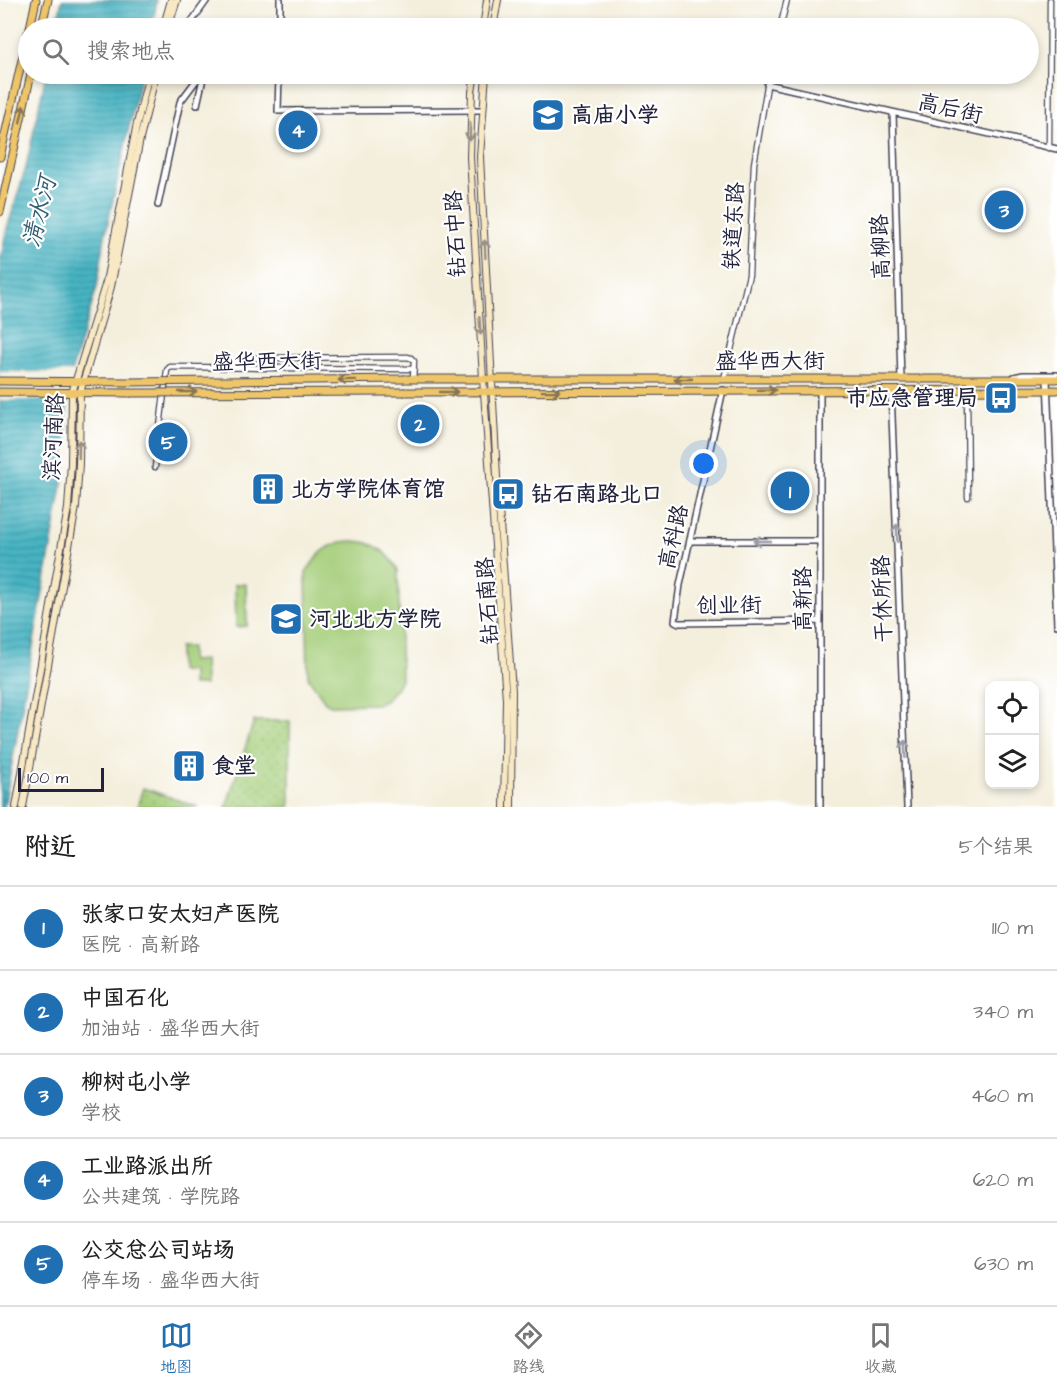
<!DOCTYPE html>
<html lang="zh">
<head>
<meta charset="utf-8">
<style>
  body { margin:0; font-family:"Architects Daughter","LXGW WenKai TC",sans-serif; background:#f2f2f2; color:#222 }
  .controls { position:absolute; right:18px; bottom:18px; display:grid; overflow:hidden; border-radius:12px; box-shadow:0 3px 9px #0003 }
  .controls button { width:54px; height:54px; display:grid; place-items:center; padding:0; border:0; border-bottom:2px solid #e0e0e0; background:#fff; color:#222; font:30px sans-serif }
  .scale { position:absolute; left:18px; bottom:15px; width:86px; box-sizing:border-box; padding-left:6px; border:3px solid #22223b; border-top:0; font-size:16px; line-height:21px; white-space:nowrap; color:#22223b; -webkit-text-stroke:4px #fff; paint-order:stroke }
  .you { position:absolute; left:704px; top:464px; width:21px; height:21px; margin:-15px; border:4px solid #fff; border-radius:50%; background:#1a73e8; box-shadow:0 0 0 9px #1a73e833 }
  .badge { display:grid; place-items:center; width:39px; height:39px; border-radius:50%; background:#1f6fb2; color:#fff; font-size:20px; font-weight:700 }
  .pin { position:absolute; translate:-50% -50%; border:3px solid #fff; box-shadow:0 2px 6px #0006 }
  .list { margin:0; padding:0; list-style:none }
  h2 { display:flex; justify-content:space-between; align-items:center; height:78px; margin:0; padding:0 24px; font-size:26px }
  h2 small { font-size:20px; font-weight:400; color:#767676 }
  .list li { display:grid; grid-template-columns:39px 1fr auto; gap:18px; align-items:center; box-sizing:border-box; height:84px; padding:0 24px; border-top:2px solid #e0e0e0 }
  .list b { display:block; font-size:22px; white-space:nowrap }
  .list p { margin:0; font-size:20px; white-space:nowrap; color:#767676 }
  .list em { font-size:20px; font-style:normal; color:#767676 }
  .icon { flex:none; width:33px; height:33px; fill:none; stroke:currentColor; stroke-width:2; stroke-linecap:round; stroke-linejoin:round }
  .map { position:relative; flex:none; width:1057px; height:807px; overflow:hidden }
  .search { position:absolute; background:#fff; box-shadow:0 3px 9px #0003; left:18px; right:18px; top:18px; height:66px; display:flex; align-items:center; gap:15px; box-sizing:border-box; padding:0 21px; border-radius:33px; color:#767676; font-size:22px }
  .sheet { height:498px; background:#fff }
  nav { display:flex; justify-content:space-around; align-items:center; box-sizing:border-box; height:84px; border-top:2px solid #e0e0e0; background:#fff; font-size:16px; color:#767676 }
  nav a { display:grid; justify-items:center; gap:3px }
  nav .on { color:#1f6fb2 }
  .map>svg:first-child { display:block }
</style>
</head>
<body>
<div class="map">
<svg width="1057" height="807" viewBox="0 0 1057 807">
  <defs>
    <pattern id="grass-dots" width="8" height="8" patternUnits="userSpaceOnUse" patternTransform="scale(1.5)"><rect width="8" height="8" fill="#a5ce7a"/><path d="M2 2h.1M6 6h.1" fill="none" stroke="#8eb16a" stroke-width="1.8" stroke-linecap="round"/></pattern>
    <pattern id="water-rules" width="6" height="5" patternUnits="userSpaceOnUse" patternTransform="scale(1.5)"><rect width="6" height="5" fill="#47b4c2"/><path d="M0 2.5h6" fill="none" stroke="#3b929f"/></pattern>
  </defs>
  <rect width="100%" height="100%" fill="#fff"/>
  <filter id="ink" filterUnits="userSpaceOnUse"><feTurbulence type="fractalNoise" baseFrequency=".0167" numOctaves="2"/><feDisplacementMap in="SourceGraphic" scale="12" xChannelSelector="R" yChannelSelector="G"/><feConvolveMatrix kernelMatrix="1 2 1 2 8 2 1 2 1" color-interpolation-filters="sRGB"/></filter>
  <filter id="wash" filterUnits="userSpaceOnUse"><feTurbulence type="fractalNoise" baseFrequency=".008" numOctaves="4" result="noise"/><feDisplacementMap in="SourceGraphic" scale="24" xChannelSelector="R" yChannelSelector="G"/><feGaussianBlur stdDeviation="1.35" result="paint"/><feColorMatrix in="noise" values="0 0 0 0 0 0 0 0 0 0 0 0 0 0 0 0 0 1.4 0 .05"/><feComposite in="paint" operator="in"/></filter>
  <g filter="url(#wash)">
    <rect width="100%" height="100%" fill="#f4efdd"/>
    <path fill="url(#grass-dots)" stroke="#64785a" stroke-width="1.5" d="M254 721H290V807H226Z
      M143 788 199 807H137Z"/>
    <path fill="#a5ce7a" stroke="#64785a" stroke-width="1.5" d="M352 541C373 541 388 551 398 570L401 679 397 687 385 701 378 704 331 705 325 702 308 677 306 572 319 554 329 547 340 542Z
      M235 584H246L247 626 236 627Z
      M179 647H191V661L204 660 205 685H192V671H179Z"/>
    <path fill="url(#water-rules)" stroke="#346b7e" stroke-width="1.5" d="M62 0H157L152 28H56Z
      M46 74H141L105 236 97 287 72 370 67 403 64 475 4 807H0V263L6 232 26 167Z"/>
    <path fill="#f4efdd" d="M0 372H73L68 400H0Z"/>
  </g>
  <g filter="url(#ink)">
    <g fill="none" stroke-linecap="round" stroke-linejoin="round">
      <defs>
        <path id="minor" d="M780 28 787 0
          M1049 148 1050 0
          M244 358 407 357 411 358 414 361 413 379
          M724 379 749 275 754 164 769 74
          M967 390 968 497
          M155 467 167 370 170 367 414 369"/>
        <path id="tertiary" d="M187 28 207 0
          M280 28V0
          M279 74 278 111 482 110
          M767 84 1057 149
          M197 105 204 74
          M893 113 901 379
          M158 205 180 102 201 74
          M1014 377 1023 375H1057
          M1047 379 1057 625
          M723 390 680 585 675 621 679 623 820 621
          M891 390 907 807
          M690 541H820
          M820 807V390"/>
        <path id="secondary" d="M163 28 171 0
          M168 28 177 0
          M483 28 487 0
          M493 28 498 0
          M475 74 472 92 470 157 483 379 506 699 504 807
          M486 74 480 157 498 495 512 691 511 807
          M16 807 68 508 71 463 72 393 106 282 136 128 149 74
          M23 807 76 507 79 464 80 393 111 287 140 139 156 74"/>
        <path id="primary" d="M30 28 36 0
          M41 28 48 0
          M0 157 28 33
          M0 212 31 74
          M405 379H1057
          M0 381 130 382
          M0 392 130 393
          M405 392 1057 390"/>
      </defs>
      <use href="#minor" stroke="#424153" stroke-width="7"/>
      <use href="#tertiary" stroke="#424153" stroke-width="8"/>
      <use href="#secondary" stroke="#424153" stroke-width="8"/>
      <use href="#primary" stroke="#424153" stroke-width="9"/>
      <use href="#minor" stroke="#fff" stroke-width="4.5"/>
      <use href="#tertiary" stroke="#fff" stroke-width="5"/>
      <use href="#secondary" stroke="#f8e8c3" stroke-width="6"/>
      <use href="#primary" stroke="#eec569" stroke-width="7"/>
      <defs>
        <path id="primary-bridge" d="M130 382 405 379
          M130 393 405 392"/>
      </defs>
      <use href="#primary-bridge" stroke="#424153" stroke-width="9" stroke-linecap="butt"/>
      <use href="#primary-bridge" stroke="#eec569" stroke-width="7"/>
    </g>
    <defs><path id="oneway-shaft" d="M-6 0H5M1.5-3L5.5 0L1.5 3" fill="none" stroke-width="1.6" stroke-linecap="round" stroke-linejoin="round" transform="scale(1.5)"/></defs>
    <g stroke="#887452">
      <use href="#oneway-shaft" transform="translate(22 114) rotate(-77)"/>
      <use href="#oneway-shaft" transform="translate(683 379) rotate(-180)"/>
      <use href="#oneway-shaft" transform="translate(347 380) rotate(179)"/>
      <use href="#oneway-shaft" transform="translate(767 390)"/>
      <use href="#oneway-shaft" transform="translate(551 391) rotate(-1)"/>
      <use href="#oneway-shaft" transform="translate(188 392)"/>
      <use href="#oneway-shaft" transform="translate(449 392)"/>
    </g>
    <g stroke="#988f86">
      <use href="#oneway-shaft" transform="translate(470 132) rotate(91)"/>
      <use href="#oneway-shaft" transform="translate(485 249) rotate(-93)"/>
      <use href="#oneway-shaft" transform="translate(480 326) rotate(86)"/>
      <use href="#oneway-shaft" transform="translate(79 449) rotate(-89)"/>
    </g>
    <g stroke="#9c9ca7">
      <use href="#oneway-shaft" transform="translate(897 533) rotate(-92)"/>
      <use href="#oneway-shaft" transform="translate(762 541) rotate(180)"/>
      <use href="#oneway-shaft" transform="translate(905 749) rotate(-92)"/>
    </g>
  </g>
  <defs>
    <symbol id="school-square" viewBox="-11 -11 22 22"><rect x="-9" y="-9" width="18" height="18" rx="4" fill="#1f6fb2" stroke="#fff"/><path d="M0-5L7-2L0 1L-7-2ZM-4 1L0 2.5L4 1V4Q0 6-4 4Z" fill="#fff"/></symbol>
    <symbol id="bus-square" viewBox="-11 -11 22 22"><rect x="-9" y="-9" width="18" height="18" rx="4" fill="#1f6fb2" stroke="#fff"/><path d="M-5-6H5V4H4V6H2V4H-2V6H-4V4H-5ZM-3.5-4V0h7V-4ZM-3.5 1.2v1.5H-2V1.2ZM2 1.2v1.5H3.5V1.2Z" fill="#fff"/></symbol>
    <symbol id="building-square" viewBox="-11 -11 22 22"><rect x="-9" y="-9" width="18" height="18" rx="4" fill="#1f6fb2" stroke="#fff"/><path d="M-4-6H4V6H1V3H-1V6H-4ZM-2.5-4.3h1.7v1.8h-1.7ZM.8-4.3h1.7v1.8H.8ZM-2.5-1h1.7V.8h-1.7ZM.8-1h1.7V.8H.8Z" fill="#fff"/></symbol>
    <symbol id="university-square" viewBox="-11 -11 22 22"><rect x="-9" y="-9" width="18" height="18" rx="4" fill="#1f6fb2" stroke="#fff"/><path d="M0-5L7-2L0 1L-7-2ZM-4 1L0 2.5L4 1V4Q0 6-4 4Z" fill="#fff"/></symbol>
  </defs>
  <g fill-rule="evenodd">
    <use href="#school-square" x="529" y="96" width="38" height="38"/>
    <use href="#bus-square" x="982" y="379" width="38" height="38"/>
    <use href="#building-square" x="249" y="470" width="38" height="38"/>
    <use href="#bus-square" x="489" y="475" width="38" height="38"/>
    <use href="#university-square" x="267" y="600" width="38" height="38"/>
    <use href="#building-square" x="170" y="747" width="38" height="38"/>
  </g>
  <g text-anchor="middle" dominant-baseline="central" stroke-width="4.5" stroke-linejoin="round" paint-order="stroke">
    <g font-size="22" fill="#22223b" stroke="#fff">
      <text transform="translate(950 109) rotate(13)">高后街</text>
      <text transform="translate(734 226) rotate(-87)">铁道东路</text>
      <text transform="translate(456 234) rotate(-93)">钻石中路</text>
      <text transform="translate(881 247) rotate(-92)">高柳路</text>
      <text x="770" y="361">盛华西大街</text>
      <text transform="translate(267 362) rotate(-1)">盛华西大街</text>
      <text transform="translate(54 437) rotate(-87)">滨河南路</text>
      <text transform="translate(674 537) rotate(-77)">高科路</text>
      <text transform="translate(803 599) rotate(-90)">高新路</text>
      <text transform="translate(883 599) rotate(-92)">干休所路</text>
      <text transform="translate(488 601) rotate(-94)">钻石南路</text>
      <text transform="translate(729 606) rotate(-1)">创业街</text>
    </g>
    <g font-size="22" font-weight="bold" fill="#22223b" stroke="#fff" text-anchor="start">
      <text x="571" y="115">高庙小学</text>
      <text x="978" y="398" text-anchor="end">市应急管理局</text>
      <text x="291" y="489">北方学院体育馆</text>
      <text x="531" y="494">钻石南路北口</text>
      <text x="309" y="619">河北北方学院</text>
      <text x="212" y="766">食堂</text>
    </g>
    <g font-size="24" font-style="italic" fill="#315c71" stroke="#fff">
      <text transform="translate(40 212) rotate(-76)">清水河</text>
    </g>
  </g>
</svg>
<div class="controls">
<button><svg class="icon" aria-label="locate" viewBox="0 0 24 24"><circle cx="12" cy="12" r="6"/><path d="M12 2v4M12 18v4M2 12h4M18 12h4"/></svg></button>
<button><svg class="icon" aria-label="layers" viewBox="0 0 24 24"><path d="M12 4l9 5-9 5-9-5zM3 14l9 5 9-5"/></svg></button>
</div>
<div class="scale">100 m</div>
<div class="you"></div>
<div class="pin badge" style="left:790px;top:491px">1</div>
<div class="pin badge" style="left:420px;top:424px">2</div>
<div class="pin badge" style="left:1004px;top:210px">3</div>
<div class="pin badge" style="left:298px;top:130px">4</div>
<div class="pin badge" style="left:168px;top:442px">5</div>
<div class="search"><svg class="icon" aria-label="search" viewBox="0 0 24 24"><circle cx="10" cy="10" r="6"/><path d="M15 15l6 6"/></svg>搜索地点</div>
</div>
<section class="sheet">
<h2>附近<small>5个结果</small></h2>
<ul class="list">
<li><span class="badge">1</span><div><b>张家口安太妇产医院</b><p>医院 · 高新路</p></div><em>110 m</em></li>
<li><span class="badge">2</span><div><b>中国石化</b><p>加油站 · 盛华西大街</p></div><em>340 m</em></li>
<li><span class="badge">3</span><div><b>柳树屯小学</b><p>学校</p></div><em>460 m</em></li>
<li><span class="badge">4</span><div><b>工业路派出所</b><p>公共建筑 · 学院路</p></div><em>620 m</em></li>
<li><span class="badge">5</span><div><b>公交总公司站场</b><p>停车场 · 盛华西大街</p></div><em>630 m</em></li>
</ul>
</section>
<nav>
<a class="on"><svg class="icon" aria-label="map" viewBox="0 0 24 24"><path d="M3 6l6-2 6 2 6-2v14l-6 2-6-2-6 2zM9 4v14M15 6v14"/></svg>地图</a>
<a><svg class="icon" aria-label="directions" viewBox="0 0 24 24"><path d="M12 3l9 9-9 9-9-9zM9 14v-3h6M13 9l2 2-2 2"/></svg>路线</a>
<a><svg class="icon" aria-label="saved" viewBox="0 0 24 24"><path d="M7 4h10v16l-5-4-5 4z"/></svg>收藏</a>
</nav>
</body>
</html>
